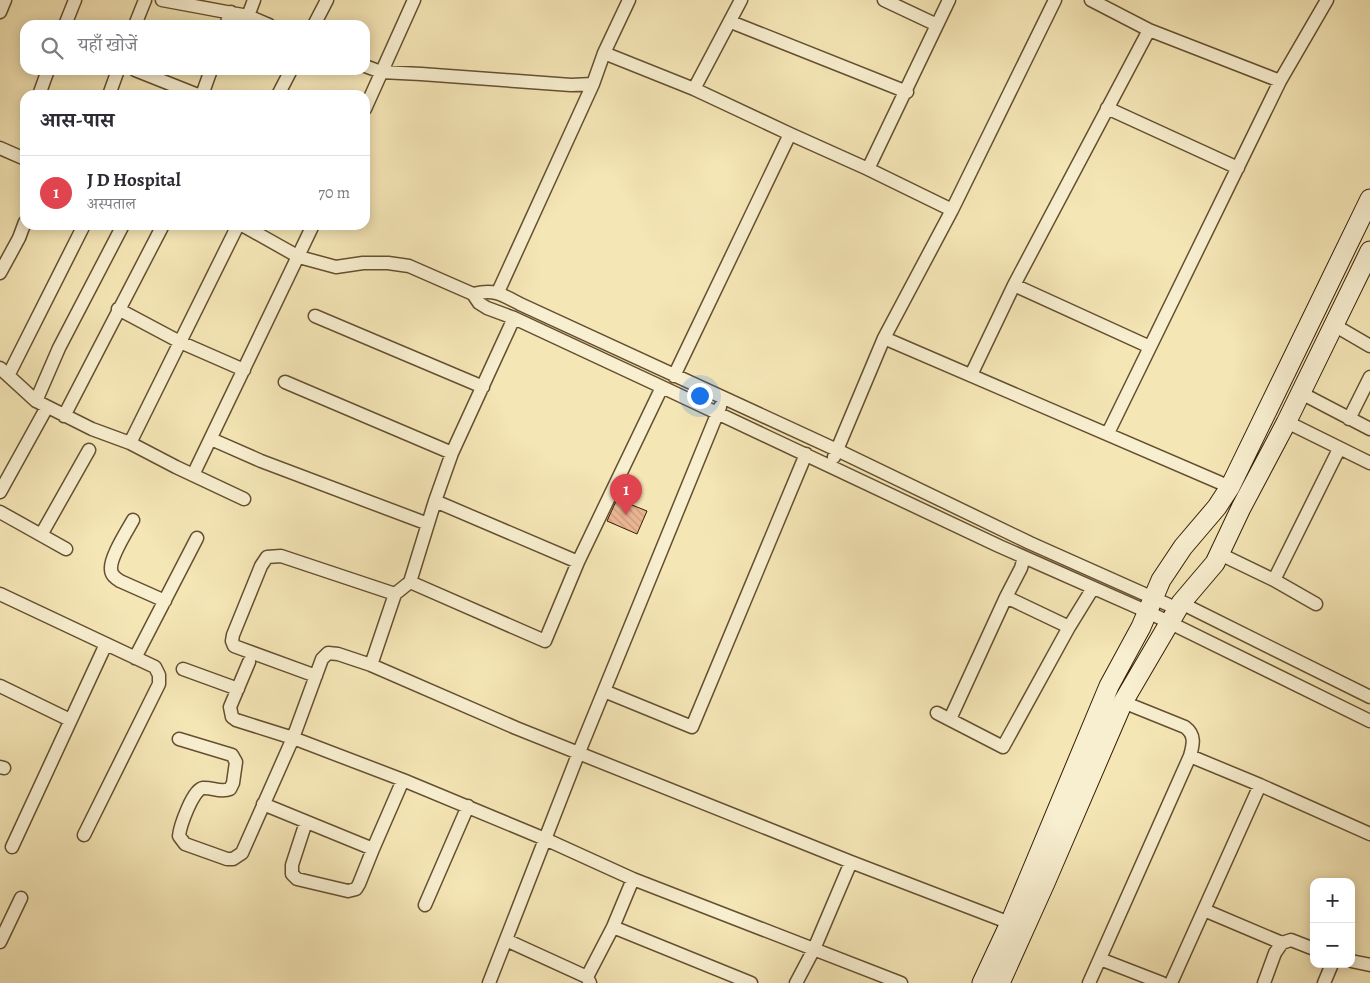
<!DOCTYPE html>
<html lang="hi">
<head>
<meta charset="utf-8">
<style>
  body { margin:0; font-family:Alegreya,"Noto Serif Devanagari",serif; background:#f7f7f7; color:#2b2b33 }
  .controls { position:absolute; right:15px; bottom:15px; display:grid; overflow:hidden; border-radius:10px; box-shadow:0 2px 12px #0003 }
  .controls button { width:45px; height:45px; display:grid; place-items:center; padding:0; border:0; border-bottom:1px solid #e1e1e2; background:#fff; color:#2b2b33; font:25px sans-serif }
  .you { position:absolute; left:699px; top:395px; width:18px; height:18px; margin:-12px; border:4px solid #fff; border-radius:50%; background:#1a73e8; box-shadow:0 0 0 8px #1a73e833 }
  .badge { display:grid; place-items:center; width:32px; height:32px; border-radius:50%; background:#8f2418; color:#fff; font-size:16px; font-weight:700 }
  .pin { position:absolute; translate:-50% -41px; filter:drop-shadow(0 1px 2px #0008) }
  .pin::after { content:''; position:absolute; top:26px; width:18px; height:15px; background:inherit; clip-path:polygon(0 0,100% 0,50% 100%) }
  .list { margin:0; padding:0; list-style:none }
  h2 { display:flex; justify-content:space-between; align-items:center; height:65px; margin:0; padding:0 20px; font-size:21px }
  h2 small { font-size:16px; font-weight:400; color:#7c7c81 }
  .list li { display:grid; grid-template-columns:32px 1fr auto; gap:15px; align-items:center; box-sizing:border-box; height:75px; padding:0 20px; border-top:1px solid #e1e1e2 }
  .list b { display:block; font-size:19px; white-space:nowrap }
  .list p { margin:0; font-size:16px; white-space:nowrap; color:#7c7c81 }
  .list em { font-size:16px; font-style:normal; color:#7c7c81 }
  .icon { flex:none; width:28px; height:28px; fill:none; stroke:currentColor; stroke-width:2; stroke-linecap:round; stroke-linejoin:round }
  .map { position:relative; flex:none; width:1370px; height:983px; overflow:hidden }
  .search { position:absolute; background:#fff; box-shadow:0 2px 12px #0003; left:20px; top:20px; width:350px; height:55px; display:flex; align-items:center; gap:12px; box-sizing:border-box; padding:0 18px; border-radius:15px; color:#7c7c81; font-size:19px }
  .panel { position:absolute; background:#fff; box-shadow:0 2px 12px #0003; left:20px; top:90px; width:350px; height:140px; border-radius:15px }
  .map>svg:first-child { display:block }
</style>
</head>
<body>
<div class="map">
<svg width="1370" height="983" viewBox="0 0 1370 983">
  <defs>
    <pattern id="building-back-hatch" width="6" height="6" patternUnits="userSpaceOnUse" patternTransform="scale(1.25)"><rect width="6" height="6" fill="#e8b492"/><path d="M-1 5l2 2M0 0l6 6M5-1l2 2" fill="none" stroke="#c89a7c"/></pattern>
  </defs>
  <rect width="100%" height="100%" fill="#f5e6b6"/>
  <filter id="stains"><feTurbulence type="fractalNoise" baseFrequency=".004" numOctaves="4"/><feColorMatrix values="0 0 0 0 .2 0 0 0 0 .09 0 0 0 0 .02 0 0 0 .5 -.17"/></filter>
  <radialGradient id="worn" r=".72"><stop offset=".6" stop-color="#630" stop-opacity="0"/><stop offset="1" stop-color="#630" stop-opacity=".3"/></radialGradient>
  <path fill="url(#building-back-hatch)" stroke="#341e04" d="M617 499 647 511 637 534 607 521Z"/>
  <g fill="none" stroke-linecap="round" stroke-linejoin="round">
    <defs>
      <path id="street" d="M162 0 248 16 269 25
        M884 0 937 25
        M1091 0 1149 30 1280 81
        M0 12 5 0
        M248 16 254 0
        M731 22 907 92
        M65 25 75 0
        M135 25 145 0
        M226 25 231 12
        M314 25 327 0
        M604 53 694 89 790 134 868 169 952 210
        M365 66 381 72 421 74 571 85 593 84
        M135 70 198 95
        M694 89 741 0
        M39 95 48 70
        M109 95 118 70
        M202 95 211 70
        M278 95 291 70
        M1107 108 1238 168
        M365 109 414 0
        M0 148 25 159
        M868 169 949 0
        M242 225 299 257 336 267 363 263H388L409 266 473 294 479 303 487 308 514 318 662 387 999 546 1148 612 1370 721
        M0 273 19 238 25 222
        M1014 285 1150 347
        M498 292 593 84 604 53 629 0
        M473 294C495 289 501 294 520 304L837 450 1030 543 1178 609
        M118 309 180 342 244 370
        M315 316 483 387
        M1334 325 1370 346
        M884 338 1230 487
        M0 368 36 401 92 429 130 443 176 467 244 499
        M9 374 84 225
        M971 375 1014 285 1149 30
        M674 376 790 134
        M285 382 452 453
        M1301 393 1370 429
        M36 401 59 348 123 225
        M64 416 163 225
        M1349 419 1370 377
        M1286 423 1295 426 1370 463
        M1108 433 1280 81 1327 0
        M211 439 261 461 428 524
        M130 443 238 225
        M834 457 884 338 952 210 1055 0
        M193 475 313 225
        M0 492 47 407
        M435 501 578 562
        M0 512 66 549
        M133 520C127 531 110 557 111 569 111 575 115 578 120 581L165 601
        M41 535 89 450
        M1220 554 1274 580 1316 604
        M1274 580 1339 449
        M410 582 545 641 578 562 662 387
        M0 594 155 667 159 675V684L84 835
        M1006 597 1069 627
        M1181 603 1370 697
        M135 658 197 538
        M249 662 230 707 232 717 236 720 293 738 403 780 545 839 633 879 901 983
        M371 665 395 594 410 582 435 501 452 453 514 318
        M183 669 238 689
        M316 676 234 646 232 641 233 635 261 566 267 557 281 556 395 594
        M0 686 70 720
        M604 691 692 727 806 454
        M937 713 1003 747 1069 627 1093 588
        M950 719 1006 597 1021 568 1024 557
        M179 739 232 755 236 762 233 783 230 789C220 793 212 787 203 788 193 789 180 826 179 836L185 844 227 859H233L242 853 293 738 322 659 328 653 338 654 371 665 516 728 851 862 1010 923
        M1190 756 1260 785 1370 834
        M0 767 4 768
        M263 804 373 849 403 780
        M306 822 292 865V874L297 879 348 891 356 889 359 884 373 849
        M12 847 106 644
        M425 905 468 806
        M1204 910 1282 943
        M613 927 751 983
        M506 940 587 977 590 983
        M0 942 21 898
        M1100 959 1162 983
        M1351 961 1370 965
        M587 977 613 927 633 879
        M489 983 579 752 720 407
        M796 983 814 949 851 862
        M1089 983 1190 756C1193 745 1196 735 1185 727L1123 702
        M1171 983 1260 785
        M1264 983 1275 953 1282 943 1291 940 1314 949
        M1324 983 1332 964"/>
      <path id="secondary" d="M982 983 1010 923 1109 686 1141 627 1161 580 1183 547 1217 507 1230 487 1370 199
        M1000 983 1045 883 1123 702 1181 603 1215 563 1241 508 1286 423 1370 251"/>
    </defs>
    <use href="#street" stroke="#645030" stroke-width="15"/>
    <use href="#secondary" stroke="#341e04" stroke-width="21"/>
    <use href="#street" stroke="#f8efd0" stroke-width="12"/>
    <use href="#secondary" stroke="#f8efd0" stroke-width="19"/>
  </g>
  <rect width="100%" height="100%" filter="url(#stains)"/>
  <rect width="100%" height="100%" fill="url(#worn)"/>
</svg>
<div class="controls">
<button>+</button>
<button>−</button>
</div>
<div class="you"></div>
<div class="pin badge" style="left:626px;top:515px;background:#e0444e">1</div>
<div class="search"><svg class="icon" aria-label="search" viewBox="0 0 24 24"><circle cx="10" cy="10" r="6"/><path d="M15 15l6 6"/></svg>यहाँ खोजें</div>
<section class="panel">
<h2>आस-पास<small></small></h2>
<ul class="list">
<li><span class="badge" style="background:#e0444e">1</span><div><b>J D Hospital</b><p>अस्पताल</p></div><em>70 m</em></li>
</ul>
</section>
</div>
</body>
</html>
